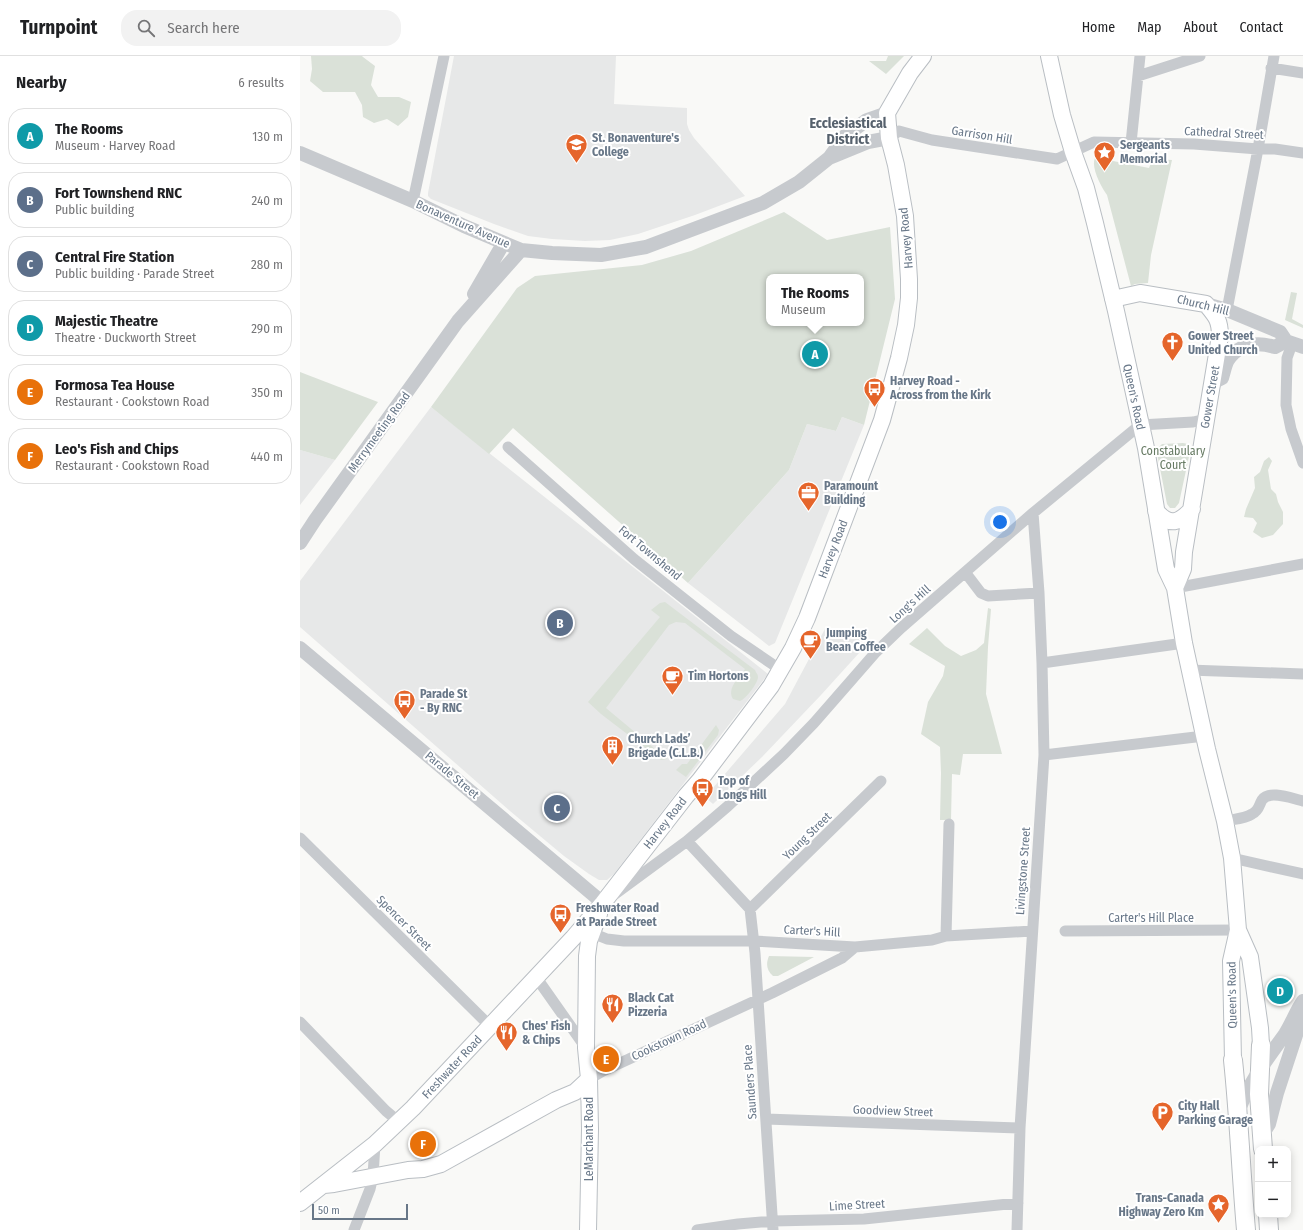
<!DOCTYPE html>
<html lang="en">
<head>
<meta charset="utf-8">
<style>
  body { margin:0; font-family:"Fira Sans Condensed",sans-serif; background:#f2f2f2; color:#202124 }
  .controls { position:absolute; right:12px; bottom:12px; display:grid; overflow:hidden; border-radius:8px; box-shadow:0 2px 10px #0003 }
  .controls button { width:36px; height:36px; display:grid; place-items:center; padding:0; border:0; border-bottom:1px solid #e0e0e0; background:#fff; color:#202124; font:20px sans-serif }
  .scale { position:absolute; left:12px; bottom:10px; width:96px; box-sizing:border-box; padding-left:4px; border:2px solid #687788; border-top:0; font-size:11px; line-height:14px; white-space:nowrap; color:#687788; -webkit-text-stroke:3px #fff; paint-order:stroke }
  .you { position:absolute; left:700px; top:466px; width:14px; height:14px; margin:-10px; border:3px solid #fff; border-radius:50%; background:#1a73e8; box-shadow:0 0 0 6px #1a73e833 }
  .badge { display:grid; place-items:center; width:26px; height:26px; border-radius:50%; background:#2563eb; color:#fff; font-size:13px; font-weight:700 }
  .pin { position:absolute; translate:-50% -50%; border:2px solid #fff; box-shadow:0 1px 4px #0006 }
  .popup { position:absolute; left:466px; top:218px; width:98px; height:52px; box-sizing:border-box; display:grid; place-content:center; border-radius:8px; background:#fff; filter:drop-shadow(0 1px 3px #0005); font-size:13px; white-space:nowrap; color:#757577 }
  .popup b { font-size:15px; color:#202124 }
  .popup::after { content:''; position:absolute; left:50%; top:100%; margin-left:-8px; border:8px solid transparent; border-top-color:#fff }
  .list { margin:0; padding:0; list-style:none }
  h2 { display:flex; justify-content:space-between; align-items:center; height:52px; margin:0; padding:0 16px; font-size:17px }
  h2 small { font-size:13px; font-weight:400; color:#757577 }
  .list li { display:grid; grid-template-columns:26px 1fr auto; gap:12px; align-items:center; box-sizing:border-box; height:56px; margin:0 8px 8px; padding:0 8px; border:1px solid #e0e0e0; border-radius:16px }
  .list b { display:block; font-size:15px; white-space:nowrap }
  .list p { margin:0; font-size:13px; white-space:nowrap; color:#757577 }
  .list em { font-size:13px; font-style:normal; color:#757577 }
  .icon { flex:none; width:22px; height:22px; fill:none; stroke:currentColor; stroke-width:2; stroke-linecap:round; stroke-linejoin:round }
  .map { position:relative; flex:none; width:1003px; height:1174px; overflow:hidden }
  header { display:flex; align-items:center; gap:24px; box-sizing:border-box; height:56px; padding:0 20px; background:#fff; border-bottom:1px solid #e0e0e0 }
  header strong { font-size:19px }
  nav { display:flex; gap:22px; margin-inline-start:auto; font-size:14px }
  .search { width:280px; height:36px; background:#f2f2f2; display:flex; align-items:center; gap:10px; box-sizing:border-box; padding:0 14px; border-radius:16px; color:#757577; font-size:15px }
  main { display:flex }
  aside { flex:1; background:#fff }
  .map>svg:first-child { display:block }
</style>
</head>
<body>
<header>
<strong>Turnpoint</strong>
<div class="search"><svg class="icon" aria-label="search" viewBox="0 0 24 24"><circle cx="10" cy="10" r="6"/><path d="M15 15l6 6"/></svg>Search here</div>
<nav><a>Home</a><a>Map</a><a>About</a><a>Contact</a></nav>
</header>
<main>
<aside>
<h2>Nearby<small>6 results</small></h2>
<ul class="list">
<li><span class="badge" style="background:#0f9aa8">A</span><div><b>The Rooms</b><p>Museum · Harvey Road</p></div><em>130 m</em></li>
<li><span class="badge" style="background:#5c6f8a">B</span><div><b>Fort Townshend RNC</b><p>Public building</p></div><em>240 m</em></li>
<li><span class="badge" style="background:#5c6f8a">C</span><div><b>Central Fire Station</b><p>Public building · Parade Street</p></div><em>280 m</em></li>
<li><span class="badge" style="background:#0f9aa8">D</span><div><b>Majestic Theatre</b><p>Theatre · Duckworth Street</p></div><em>290 m</em></li>
<li><span class="badge" style="background:#e8710a">E</span><div><b>Formosa Tea House</b><p>Restaurant · Cookstown Road</p></div><em>350 m</em></li>
<li><span class="badge" style="background:#e8710a">F</span><div><b>Leo's Fish and Chips</b><p>Restaurant · Cookstown Road</p></div><em>440 m</em></li>
</ul>
</aside>
<div class="map">
<svg width="1003" height="1174" viewBox="0 0 1003 1174">
  <rect width="100%" height="100%" fill="#f9f9f7"/>
  <path fill="#e7e8e8" d="M154 0H316L314 48 387 52V68L389 74 394 82 445 140 395 159 338 178 310 184 285 185 252 183 228 180 194 168 131 143 128 140V137Z
    M131 351 468 618 314 818 307 824H299L289 818 264 800 210 755 0 571V525Z
    M542 361 564 369 475 587 469 590 388 527 489 414 507 368 536 375Z
    M0 394 35 404 0 449Z
    M526 571 569 586 521 639 462 701 413 748 406 742V740L485 648Z"/>
  <path fill="#dae1d8" fill-rule="evenodd" d="M11 0H62L63 1 75 10 71 29 78 41H99L111 46 108 61 98 70 87 63 74 67 63 61 62 49 55 36H23L10 25 12 13Z
    M588 0H604L586 18 569 5H586Z
    M798 99 808 101 813 105 849 112 851 107 856 103 872 104 851 199 848 227 835 228 831 230 807 139C801 131 787 105 798 99Z
    M484 156 527 184 590 171 595 243 564 369 542 361 536 375 507 368 489 414 388 527 213 372 189 398 131 351 217 232 235 220 342 209 391 195ZM469 221H561V267H469Z
    M991 236 997 237 992 263 1003 269V272L985 264Z
    M0 316 78 346 35 404 0 394Z
    M883 387 888 388 891 391 879 447 875 452H870L867 448 857 397 858 392 862 388Z
    M969 401 972 405 968 414 971 433 976 438 978 446 983 456V468L973 479 962 482 953 476 957 467 953 462 944 461 946 453 955 432 954 421 960 416 964 405Z
    M365 546 455 614C456 617 458 618 458 621 458 627 446 643 440 645L433 643C426 632 440 621 445 613L385 567 376 566 369 569 306 652 367 703 361 704 301 658 288 646 360 561 351 554 360 547Z
    M688 552 691 553 688 591 686 638 702 698H663L660 719 652 718 651 764H640L641 717 640 691 621 678 628 646 643 620 645 610 609 588 627 572 645 590 661 600 676 594 684 587Z
    M416 669 419 674 418 679 386 721 376 714 382 708H387Z
    M469 900 514 901 478 920H473C466 914 466 907 469 900Z"/>
  <g fill="none" stroke-linecap="round" stroke-linejoin="round">
    <defs>
      <path id="secondary" d="M749 0 762 59 773 96 786 132 795 167 816 255 846 392 866 513 875 532 884 587 907 693 925 765 932 802 938 874 931 905 933 1004
        M813 243 840 237 906 248C916 260 920 264 920 280L884 496 883 513 875 532
        M856 455C870 471 879 467 892 453
        M938 874 950 901 960 972 961 989
        M24 1129 34 1128 108 1114 123 1113 141 1108 256 1044 275 1036 289 1023
        M0 1147 75 1088 113 1052 273 882 303 847 386 740 400 724 471 630 493 592 507 562 582 364 599 302 606 269 609 242V223L605 160 596 109 589 82 587 57 610 17 623 0
        M288 1174 290 1073 289 1023 286 992 287 900 289 885 299 858"/>
      <path id="primary" d="M961 989 959 1038 963 1093
        M933 1004C939 1061 941 1117 946 1174
        M968 1159 969 1174"/>
    </defs>
    <use href="#secondary" stroke="#b9bec3" stroke-width="18"/>
    <use href="#primary" stroke="#b8bcc0" stroke-width="20"/>
    <path stroke="#c7cace" stroke-width="11" d="M971 12 1003 17
      M838 20 900 0
      M589 82 599 75 632 84 757 103 794 86 894 88 958 93H975L1003 97
      M831 87 840 0
      M113 145 144 0
      M927 254 958 93 974 0
      M992 288 987 302 986 349 991 373 1003 407
      M208 391 334 503 431 580 481 614
      M665 516 681 537 688 540 739 537
      M875 532 1003 508
      M742 607 884 587
      M889 614 1003 618
      M744 699 904 680
      M925 765C934 763 944 763 952 758 959 755 959 749 962 744 969 733 993 743 1003 745
      M0 782 190 970
      M387 785 450 853 455 897 473 1174
      M932 802 1003 818
      M315 838 387 785 428 750 484 698 514 667 576 596 601 572 733 457 840 369 893 366 906 363
      M450 853 581 725
      M765 875 938 874
      M292 877 307 883 324 885H454L555 891 632 884 646 880 732 875
      M646 880 649 768
      M236 921 286 992
      M0 966 86 1055 98 1065
      M289 1023 303 1015 472 937 542 902 555 891
      M466 1063 720 1072
      M54 1174 70 1133 73 1120 75 1088
      M397 1174 438 1168 473 1165 564 1163 718 1147
      M717 1174 720 1072 744 699 742 607 739 537 733 457"/>
    <path stroke="#c7cace" stroke-width="14" d="M0 97 113 145 164 170 221 194 252 197 301 199 346 191 463 147 499 126 529 102 545 80 567 64 587 57
      M529 102 568 86 589 82
      M174 238 203 188
      M906 248 927 254 980 276 986 285 1003 291
      M912 327 922 322C924 316 925 309 928 304 939 287 958 286 975 291L986 285
      M0 487 15 464 158 265 221 194
      M0 592 303 847
      M939 1054C949 1026 968 1002 985 978 992 967 996 955 1003 945
      M962 1079 969 1068 977 1037 1002 961"/>
    <use href="#secondary" stroke="#fff" stroke-width="16"/>
    <use href="#primary" stroke="#fff" stroke-width="18"/>
  </g>
  <defs>
    <symbol id="school-pin" viewBox="-11 -11 22 30"><path d="M0 17L-7.5 6A9.5 9.5 0 1 1 7.5 6Z" fill="#e5652b" stroke="#fff"/><path d="M0-5L7-2L0 1L-7-2ZM-4 1L0 2.5L4 1V4Q0 6-4 4Z" fill="#fff"/></symbol>
    <symbol id="sight-pin" viewBox="-11 -11 22 30"><path d="M0 17L-7.5 6A9.5 9.5 0 1 1 7.5 6Z" fill="#e5652b" stroke="#fff"/><path d="M0-6L1.8-2.2L6-1.7L2.9 1.2L3.7 5.4L0 3.3L-3.7 5.4L-2.9 1.2L-6-1.7L-1.8-2.2Z" fill="#fff"/></symbol>
    <symbol id="church-pin" viewBox="-11 -11 22 30"><path d="M0 17L-7.5 6A9.5 9.5 0 1 1 7.5 6Z" fill="#e5652b" stroke="#fff"/><path d="M-1.2-6h2.4v3.5h3.3v2.4h-3.3V6h-2.4V-.1h-3.3v-2.4h3.3Z" fill="#fff"/></symbol>
    <symbol id="bus-pin" viewBox="-11 -11 22 30"><path d="M0 17L-7.5 6A9.5 9.5 0 1 1 7.5 6Z" fill="#e5652b" stroke="#fff"/><path d="M-5-6H5V4H4V6H2V4H-2V6H-4V4H-5ZM-3.5-4V0h7V-4ZM-3.5 1.2v1.5H-2V1.2ZM2 1.2v1.5H3.5V1.2Z" fill="#fff"/></symbol>
    <symbol id="office-pin" viewBox="-11 -11 22 30"><path d="M0 17L-7.5 6A9.5 9.5 0 1 1 7.5 6Z" fill="#e5652b" stroke="#fff"/><path d="M-6-3h4V-5.5h4V-3h4V5H-6ZM-1-4.5V-3h2v-1.5ZM-6 0V1H6V0Z" fill="#fff"/></symbol>
    <symbol id="cafe-pin" viewBox="-11 -11 22 30"><path d="M0 17L-7.5 6A9.5 9.5 0 1 1 7.5 6Z" fill="#e5652b" stroke="#fff"/><path d="M-5.5-4.5H6V0H3Q3 3.5 0 3.5H-2.5Q-5.5 3.5-5.5 0ZM3-3.2v2h1.7v-2ZM-6 4.5H4V6H-6Z" fill="#fff"/></symbol>
    <symbol id="building-pin" viewBox="-11 -11 22 30"><path d="M0 17L-7.5 6A9.5 9.5 0 1 1 7.5 6Z" fill="#e5652b" stroke="#fff"/><path d="M-4-6H4V6H1V3H-1V6H-4ZM-2.5-4.3h1.7v1.8h-1.7ZM.8-4.3h1.7v1.8H.8ZM-2.5-1h1.7V.8h-1.7ZM.8-1h1.7V.8H.8Z" fill="#fff"/></symbol>
    <symbol id="restaurant-pin" viewBox="-11 -11 22 30"><path d="M0 17L-7.5 6A9.5 9.5 0 1 1 7.5 6Z" fill="#e5652b" stroke="#fff"/><path d="M-5-6h1v4h1v-4h1v4h1v-4h1v5L-1.5 .5V6h-2V.5L-5-1ZM5-6V6H3V1.5H1.5Q1.5-4 5-6Z" fill="#fff"/></symbol>
    <symbol id="parking-pin" viewBox="-11 -11 22 30"><path d="M0 17L-7.5 6A9.5 9.5 0 1 1 7.5 6Z" fill="#e5652b" stroke="#fff"/><path d="M-3.5-5.5H1a3.5 3.5 0 0 1 0 7H-1V5.5H-3.5ZM-1-3.4V-.6H.8a1.4 1.4 0 0 0 0-2.8Z" fill="#fff"/></symbol>
  </defs>
  <g fill-rule="evenodd">
    <use href="#school-pin" x="264" y="76" width="25" height="34"/>
    <use href="#sight-pin" x="792" y="84" width="25" height="34"/>
    <use href="#church-pin" x="860" y="274" width="25" height="34"/>
    <use href="#bus-pin" x="562" y="320" width="25" height="34"/>
    <use href="#office-pin" x="496" y="424" width="25" height="34"/>
    <use href="#cafe-pin" x="498" y="572" width="25" height="34"/>
    <use href="#cafe-pin" x="360" y="608" width="25" height="34"/>
    <use href="#bus-pin" x="92" y="632" width="25" height="34"/>
    <use href="#building-pin" x="300" y="678" width="25" height="34"/>
    <use href="#bus-pin" x="390" y="720" width="25" height="34"/>
    <use href="#bus-pin" x="248" y="846" width="25" height="34"/>
    <use href="#restaurant-pin" x="300" y="936" width="25" height="34"/>
    <use href="#restaurant-pin" x="194" y="964" width="25" height="34"/>
    <use href="#parking-pin" x="850" y="1044" width="25" height="34"/>
    <use href="#sight-pin" x="906" y="1136" width="25" height="34"/>
  </g>
  <g text-anchor="middle" dominant-baseline="central" stroke-width="4" stroke-linejoin="round" paint-order="stroke">
    <g font-size="12" fill="#687788" stroke="#fff">
      <text transform="translate(924 77) rotate(3)">Cathedral Street</text>
      <text transform="translate(682 79) rotate(9)">Garrison Hill</text>
      <text transform="translate(163 168) rotate(24)">Bonaventure Avenue</text>
      <text transform="translate(606 182) rotate(-95)">Harvey Road</text>
      <text transform="translate(903 249) rotate(14)">Church Hill</text>
      <text transform="translate(834 341) rotate(78)">Queen's Road</text>
      <text transform="translate(910 341) rotate(-80)">Gower Street</text>
      <text transform="translate(79 376) rotate(-54)">Merrymeeting Road</text>
      <text transform="translate(533 493) rotate(-69)">Harvey Road</text>
      <text transform="translate(350 497) rotate(40)">Fort Townshend</text>
      <text transform="translate(610 548) rotate(-42)">Long's Hill</text>
      <text transform="translate(152 719) rotate(40)">Parade Street</text>
      <text transform="translate(365 767) rotate(-52)">Harvey Road</text>
      <text transform="translate(507 780) rotate(-44)">Young Street</text>
      <text transform="translate(723 815) rotate(-86)">Livingstone Street</text>
      <text x="851" y="862">Carter's Hill Place</text>
      <text transform="translate(104 867) rotate(45)">Spencer Street</text>
      <text transform="translate(512 875) rotate(3)">Carter's Hill</text>
      <text transform="translate(932 939) rotate(-91)">Queen's Road</text>
      <text transform="translate(369 984) rotate(-25)">Cookstown Road</text>
      <text transform="translate(152 1011) rotate(-47)">Freshwater Road</text>
      <text transform="translate(450 1026) rotate(-94)">Saunders Place</text>
      <text transform="translate(593 1055) rotate(2)">Goodview Street</text>
      <text transform="translate(289 1083) rotate(-90)">LeMarchant Road</text>
      <text transform="translate(557 1149) rotate(-3)">Lime Street</text>
    </g>
    <g font-size="12" font-weight="bold" fill="#687788" stroke="#fff" text-anchor="start">
      <text x="292" y="82">St. Bonaventure's<tspan x="292" dy="14">College</tspan></text>
      <text x="820" y="89">Sergeants<tspan x="820" dy="14">Memorial</tspan></text>
      <text x="888" y="280">Gower Street<tspan x="888" dy="14">United Church</tspan></text>
      <text x="590" y="325">Harvey Road -<tspan x="590" dy="14">Across from the Kirk</tspan></text>
      <text x="524" y="430">Paramount<tspan x="524" dy="14">Building</tspan></text>
      <text x="526" y="577">Jumping<tspan x="526" dy="14">Bean Coffee</tspan></text>
      <text x="388" y="620">Tim Hortons</text>
      <text x="120" y="638">Parade St<tspan x="120" dy="14">- By RNC</tspan></text>
      <text x="328" y="683">Church Lads’<tspan x="328" dy="14">Brigade (C.L.B.)</tspan></text>
      <text x="418" y="725">Top of<tspan x="418" dy="14">Longs Hill</tspan></text>
      <text x="276" y="852">Freshwater Road<tspan x="276" dy="14">at Parade Street</tspan></text>
      <text x="328" y="942">Black Cat<tspan x="328" dy="14">Pizzeria</tspan></text>
      <text x="222" y="970">Ches' Fish<tspan x="222" dy="14">&amp; Chips</tspan></text>
      <text x="878" y="1050">City Hall<tspan x="878" dy="14">Parking Garage</tspan></text>
      <text x="904" y="1142" text-anchor="end">Trans-Canada<tspan x="904" dy="14">Highway Zero Km</tspan></text>
    </g>
    <g font-size="12" fill="#667a63" stroke="#fff">
      <text x="873" y="395">Constabulary<tspan x="873" dy="14">Court</tspan></text>
    </g>
    <g font-size="14" font-weight="bold" fill="#56616d" stroke="#fff">
      <text x="548" y="67">Ecclesiastical<tspan x="548" dy="16">District</tspan></text>
    </g>
  </g>
</svg>
<div class="controls">
<button>+</button>
<button>−</button>
</div>
<div class="scale">50 m</div>
<div class="you"></div>
<div class="pin badge" style="left:515px;top:298px;background:#0f9aa8">A</div>
<div class="popup"><b>The Rooms</b>Museum</div>
<div class="pin badge" style="left:260px;top:567px;background:#5c6f8a">B</div>
<div class="pin badge" style="left:257px;top:752px;background:#5c6f8a">C</div>
<div class="pin badge" style="left:980px;top:935px;background:#0f9aa8">D</div>
<div class="pin badge" style="left:306px;top:1003px;background:#e8710a">E</div>
<div class="pin badge" style="left:123px;top:1088px;background:#e8710a">F</div>
</div>
</main>
</body>
</html>
